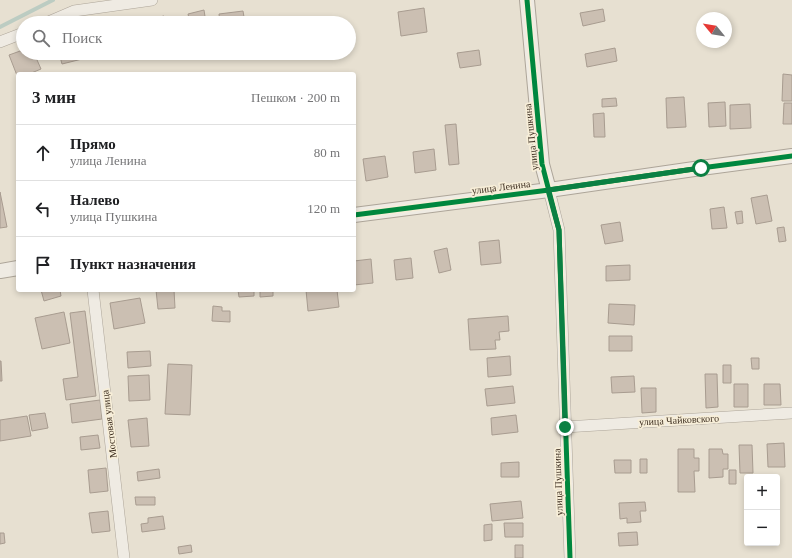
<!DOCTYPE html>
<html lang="ru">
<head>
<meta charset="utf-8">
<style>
  body { margin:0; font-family:"Times New Roman",serif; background:#f6f6f6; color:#202124 }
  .controls { position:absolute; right:12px; bottom:12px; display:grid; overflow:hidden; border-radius:4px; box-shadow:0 2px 6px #0003 }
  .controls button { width:36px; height:36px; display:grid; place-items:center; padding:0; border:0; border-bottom:1px solid #e0e0e0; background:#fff; color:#202124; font:20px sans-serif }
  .compass { position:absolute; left:696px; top:12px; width:36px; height:36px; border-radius:50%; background:#fff; box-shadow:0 2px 6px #0003; rotate:300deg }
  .stop { position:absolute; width:12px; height:12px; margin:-9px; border:3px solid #0b8043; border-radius:50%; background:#fff }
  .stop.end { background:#0b8043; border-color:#fff; box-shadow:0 1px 4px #0008 }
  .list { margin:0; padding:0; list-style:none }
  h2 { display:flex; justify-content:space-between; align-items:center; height:52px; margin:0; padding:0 16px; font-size:17px }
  h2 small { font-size:13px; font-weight:400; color:#757577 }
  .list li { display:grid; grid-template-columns:26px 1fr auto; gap:12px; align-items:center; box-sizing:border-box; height:56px; padding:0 16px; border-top:1px solid #e0e0e0 }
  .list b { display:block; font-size:15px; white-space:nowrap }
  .list p { margin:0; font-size:13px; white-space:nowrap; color:#757577 }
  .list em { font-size:13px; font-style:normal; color:#757577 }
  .icon { flex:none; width:22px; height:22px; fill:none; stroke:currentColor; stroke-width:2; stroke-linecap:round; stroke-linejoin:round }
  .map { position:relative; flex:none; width:792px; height:558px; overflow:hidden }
  .search { position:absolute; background:#fff; box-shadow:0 2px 6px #0003; left:16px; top:16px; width:340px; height:44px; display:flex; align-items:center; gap:10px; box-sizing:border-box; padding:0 14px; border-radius:22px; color:#757577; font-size:15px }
  .panel { position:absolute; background:#fff; box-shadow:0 2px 6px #0003; left:16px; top:72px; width:340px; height:220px; border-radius:4px }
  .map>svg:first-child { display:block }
</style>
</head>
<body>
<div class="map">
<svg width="792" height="558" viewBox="0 0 792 558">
  <rect width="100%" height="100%" fill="#e7e0d1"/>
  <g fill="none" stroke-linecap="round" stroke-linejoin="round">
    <path stroke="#bcccc2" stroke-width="4" d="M0 27 53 0"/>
  </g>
  <path fill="#cbbfb2" stroke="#a89c90" d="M424 8 427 32 401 36 398 12Z
    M603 9 605 21 583 26 580 13Z
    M204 10 206 23H190L188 14Z
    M243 11 245 23H220L219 14Z
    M164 16 165 23H137V22Z
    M320 20V23H295Z
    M615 48 617 61 587 67 585 54Z
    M23 50V53H34L41 69 29 74H18V78L9 55Z
    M479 50 481 65 460 68 457 53Z
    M59 53H84L86 58 62 64Z
    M783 74 792 75V101H782Z
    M684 97 686 127 667 128 666 98Z
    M616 98 617 106 602 107V99Z
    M725 102 726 126 709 127 708 103Z
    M784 103H792V124H783Z
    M750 104 751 128 730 129V105Z
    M604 113 605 137H594L593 114Z
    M456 124 459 164 449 165 445 125Z
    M434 149 436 170 415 173 413 152Z
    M385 156 388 177 366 181 363 159Z
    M0 192 7 227 0 228Z
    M767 195 772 221 756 224 751 198Z
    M724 207 727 228 712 229 710 209Z
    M742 211 743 223 737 224 735 212Z
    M620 222 623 241 605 244 601 225Z
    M784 227 786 241 779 242 777 228Z
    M499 240 501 263 481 265 479 242Z
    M447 248 451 270 439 273 434 251Z
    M411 258 413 278 396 280 394 260Z
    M371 259 373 283 354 285V261Z
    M630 265V280L606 281V266Z
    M41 290H60L61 296 44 301Z
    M156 290H174L175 308 158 309Z
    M238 290H254V296L239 297Z
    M260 290H273V296L260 297Z
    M306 290H337L339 307 308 311Z
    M140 298 145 323 114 329 110 303Z
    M609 304 635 305 634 325 608 323Z
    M213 306 222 307V311H230V322L212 321Z
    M85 311 96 396 66 400 63 379 78 377 70 313Z
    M64 312 70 343 42 349 35 318Z
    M508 316 509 331 499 332 500 340H495L496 349 470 350 468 319Z
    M609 336H632V351H609Z
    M150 351 151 366 128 368 127 352Z
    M510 356 511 375 488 377 487 358Z
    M751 358H759V369H752Z
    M0 361H1L2 381H0Z
    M168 364 192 365 190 415 165 414Z
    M723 365H731V383H723Z
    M705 374H717L718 407 706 408Z
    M149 375 150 400 129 401 128 376Z
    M634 376 635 392 612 393 611 377Z
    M734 384H748V407H734Z
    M764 384H780L781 405H764Z
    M513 386 515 403 487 406 485 389Z
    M641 388H656V412L642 413Z
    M100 400 102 419 72 423 70 404Z
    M45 413 48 428 32 431 29 415Z
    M516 415 518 432 492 435 491 418Z
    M27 416 31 436 0 441V420Z
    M147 418 149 446 131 447 128 420Z
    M98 435 100 448 81 450 80 437Z
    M784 443 785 467H768L767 444Z
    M739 445H752L753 473H740Z
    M678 449H694V458H699V471H694L695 492H678Z
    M709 449H722L723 454H728V469H723V477L709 478Z
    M640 459H647V473H640Z
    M614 460H631V473H615Z
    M519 462V477H501V463Z
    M106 468 108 491 90 493 88 470Z
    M159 469 160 478 138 481 137 472Z
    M729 470H736V484H729Z
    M135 497H155V505H136Z
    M521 501 523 518 492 521 490 504Z
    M645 502 646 511H640L641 522 627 523V518L620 519 619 503Z
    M108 511 110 531 92 533 89 513Z
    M163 516 165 529 142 532 141 524 148 523V518Z
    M504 523H523V537H505Z
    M492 524V540L484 541V525Z
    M637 532 638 545 619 546 618 533Z
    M0 533H4L5 543 0 544Z
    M191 545 192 552 179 554 178 547Z
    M515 545H523V558H515Z"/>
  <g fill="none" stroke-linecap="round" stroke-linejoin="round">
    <defs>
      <path id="minor" d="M46 23 74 11 152 0
        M0 42 23 33
        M549 190 559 230 570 558
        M93 290 124 558
        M565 427 792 413"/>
      <path id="tertiary" d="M527 0 542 164 549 190
        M354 215 549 190 701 168 792 156
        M0 271 18 268"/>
    </defs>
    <use href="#minor" stroke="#ada599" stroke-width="12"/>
    <use href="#tertiary" stroke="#ada599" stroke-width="16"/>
    <use href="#minor" stroke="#efebe3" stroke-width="11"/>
    <use href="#tertiary" stroke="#efebe3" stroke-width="14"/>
    <defs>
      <path id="cycleway" d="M527 0 542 164 559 230 570 558
        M354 215 549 190 701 168 792 156"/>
    </defs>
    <use href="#cycleway" stroke="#f7eed8" stroke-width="8"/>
    <use href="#cycleway" stroke="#00873e" stroke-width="5"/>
  </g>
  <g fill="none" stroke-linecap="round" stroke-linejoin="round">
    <path stroke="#0b8043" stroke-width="5" d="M565 427 559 230 548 190 701 168"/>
  </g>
  <g text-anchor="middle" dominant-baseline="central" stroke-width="3.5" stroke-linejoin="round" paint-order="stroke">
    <g font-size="10" fill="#3d2e20" stroke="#f7eed8">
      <text transform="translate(531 137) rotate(-96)">улица Пушкина</text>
      <text transform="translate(501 187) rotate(-7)">улица Ленина</text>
      <text transform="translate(679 420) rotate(-3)">улица Чайковского</text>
      <text transform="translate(109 424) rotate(-97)">Мостовая улица</text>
      <text transform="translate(558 482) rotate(-92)">улица Пушкина</text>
    </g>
  </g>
</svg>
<div class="controls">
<button>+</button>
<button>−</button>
</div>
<svg class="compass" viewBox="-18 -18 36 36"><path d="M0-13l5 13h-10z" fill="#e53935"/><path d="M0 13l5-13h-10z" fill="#757577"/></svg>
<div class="stop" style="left:701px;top:168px"></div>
<div class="stop end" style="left:565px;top:427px"></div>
<div class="search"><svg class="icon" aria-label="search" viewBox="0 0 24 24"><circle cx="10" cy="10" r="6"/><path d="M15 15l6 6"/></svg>Поиск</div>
<section class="panel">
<h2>3 мин<small>Пешком · 200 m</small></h2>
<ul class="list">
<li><svg class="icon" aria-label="ahead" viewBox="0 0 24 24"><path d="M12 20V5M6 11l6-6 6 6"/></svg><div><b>Прямо</b><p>улица Ленина</p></div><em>80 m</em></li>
<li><svg class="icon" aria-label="left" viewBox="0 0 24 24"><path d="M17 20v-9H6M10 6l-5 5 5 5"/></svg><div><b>Налево</b><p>улица Пушкина</p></div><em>120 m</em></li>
<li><svg class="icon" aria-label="arrive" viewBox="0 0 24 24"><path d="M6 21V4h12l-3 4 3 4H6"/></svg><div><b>Пункт назначения</b></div></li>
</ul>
</section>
</div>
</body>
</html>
